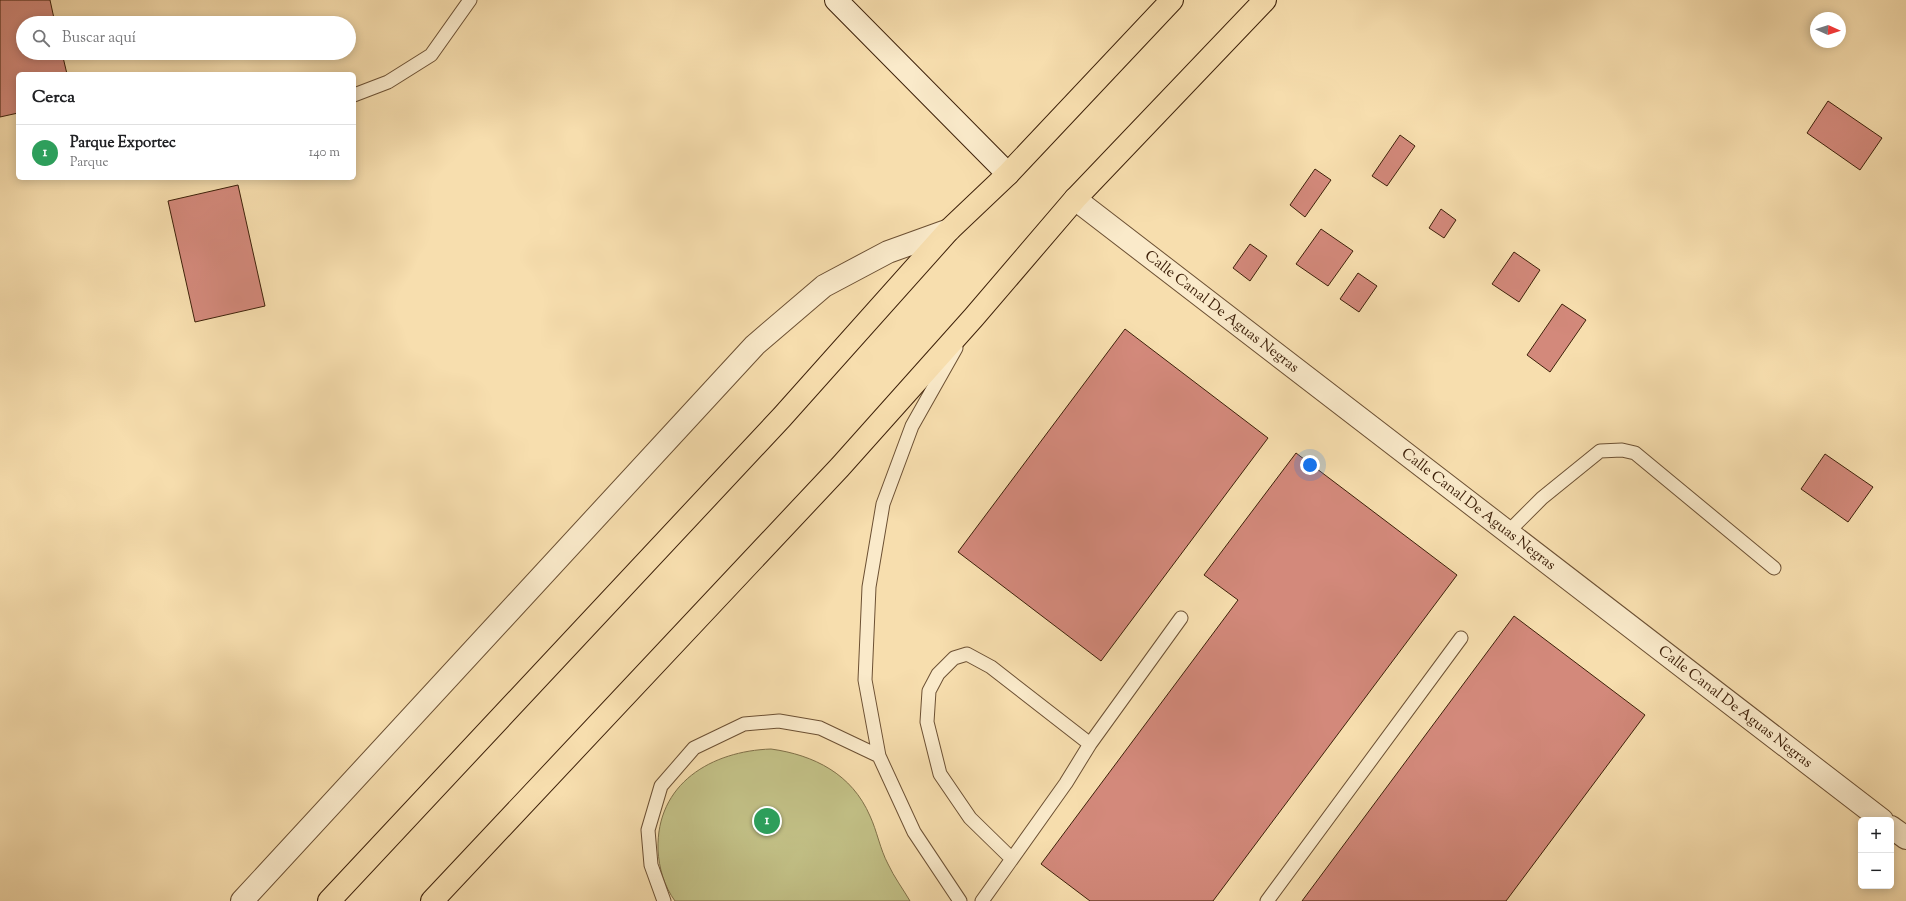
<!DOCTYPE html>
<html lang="es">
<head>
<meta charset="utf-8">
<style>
  body { margin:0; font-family:"Sorts Mill Goudy",serif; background:#f2f2f2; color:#202124 }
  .controls { position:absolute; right:12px; bottom:12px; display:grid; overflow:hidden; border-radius:6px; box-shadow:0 2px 10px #0003 }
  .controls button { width:36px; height:36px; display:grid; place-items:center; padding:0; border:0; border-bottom:1px solid #e0e0e0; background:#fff; color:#202124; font:20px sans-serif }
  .compass { position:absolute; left:1810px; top:12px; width:36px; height:36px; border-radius:50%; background:#fff; box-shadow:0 2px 10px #0003; rotate:93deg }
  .you { position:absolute; left:1310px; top:465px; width:14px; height:14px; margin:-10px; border:3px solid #fff; border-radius:50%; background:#1a73e8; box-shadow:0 0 0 6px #1a73e833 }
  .badge { display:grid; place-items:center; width:26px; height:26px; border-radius:50%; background:#8f2418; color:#fff; font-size:13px; font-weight:700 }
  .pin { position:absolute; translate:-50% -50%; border:2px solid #fff; box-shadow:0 1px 4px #0006 }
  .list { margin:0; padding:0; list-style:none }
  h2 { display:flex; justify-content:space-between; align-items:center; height:52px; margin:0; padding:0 16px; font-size:17px }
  h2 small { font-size:13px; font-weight:400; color:#757577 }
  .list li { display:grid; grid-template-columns:26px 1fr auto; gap:12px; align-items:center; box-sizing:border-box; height:56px; padding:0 16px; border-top:1px solid #e0e0e0 }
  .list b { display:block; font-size:15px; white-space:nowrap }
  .list p { margin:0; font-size:13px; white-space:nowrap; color:#757577 }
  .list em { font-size:13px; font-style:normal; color:#757577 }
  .icon { flex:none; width:22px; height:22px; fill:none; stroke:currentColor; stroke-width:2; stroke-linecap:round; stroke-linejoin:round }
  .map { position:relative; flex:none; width:1906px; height:901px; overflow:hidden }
  .search { position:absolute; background:#fff; box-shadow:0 2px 10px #0003; left:16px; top:16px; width:340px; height:44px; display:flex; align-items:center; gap:10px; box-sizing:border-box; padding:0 14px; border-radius:22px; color:#757577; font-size:15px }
  .panel { position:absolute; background:#fff; box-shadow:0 2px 10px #0003; left:16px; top:72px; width:340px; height:108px; border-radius:6px }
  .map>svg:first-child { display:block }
</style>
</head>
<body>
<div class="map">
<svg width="1906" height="901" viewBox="0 0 1906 901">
  <rect width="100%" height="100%" fill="#f7deae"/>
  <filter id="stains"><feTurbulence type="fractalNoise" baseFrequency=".005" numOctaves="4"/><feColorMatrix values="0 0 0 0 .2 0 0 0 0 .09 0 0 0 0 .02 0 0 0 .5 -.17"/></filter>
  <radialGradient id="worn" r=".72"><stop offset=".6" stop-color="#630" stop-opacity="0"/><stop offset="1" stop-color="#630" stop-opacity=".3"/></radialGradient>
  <path fill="#c2c086" stroke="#807048" d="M771 749C814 755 852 774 870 816 877 831 880 849 888 864 894 877 903 889 910 901H675C664 886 659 868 658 850 656 783 712 751 771 749Z"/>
  <path fill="#d3897b" stroke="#3e210a" d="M0 0H50L55 23H23V53H62L67 74H18V113L0 117Z
    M1828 101 1882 138 1860 170 1807 133Z
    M1400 135 1415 146 1387 186 1372 176Z
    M1315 169 1331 180 1305 217 1290 205Z
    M238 185 265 306 195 322 168 201Z
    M1441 209 1456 220 1444 238 1429 228Z
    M1321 229 1353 251 1328 286 1296 264Z
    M1250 244 1267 256 1250 281 1233 268Z
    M1514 252 1540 270 1519 302 1492 284Z
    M1358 273 1377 286 1359 312 1340 299Z
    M1562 304 1586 320 1550 372 1527 355Z
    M1125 329 1268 438 1101 661 958 552Z
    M1296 453 1457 575 1213 901H1090L1041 864 1238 600 1204 575Z
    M1825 454 1873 487 1848 522 1801 489Z
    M1514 616 1645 715 1506 901H1302Z"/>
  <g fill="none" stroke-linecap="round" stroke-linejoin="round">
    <defs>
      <path id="service" d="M354 95 388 82 431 55 470 0
        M956 348 912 426 883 504 869 587 865 680 879 756 914 832 960 901
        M1508 532 1542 498 1600 451 1622 450 1635 453 1774 568
        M1012 859 970 818 940 774 927 722 929 691 938 674 954 658 967 654 991 667 1090 744
        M664 901 651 865 648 830 661 786 694 748 744 724 779 721 820 728 879 756
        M982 901 1066 783 1090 744 1181 618
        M1267 901 1461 638"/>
      <g id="minor">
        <path id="s1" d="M1075 199 1882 820"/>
        <path d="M1891 827 1906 838"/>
        <path d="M242 901 755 345 824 286 888 252 949 230"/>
      </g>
      <path id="secondary" d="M836 0 1008 174"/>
      <path id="primary" d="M329 901 782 417 949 230 1008 174 1172 0
        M432 901 840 467 974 317 1075 199 1265 0"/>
    </defs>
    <use href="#service" stroke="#6c5033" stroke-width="15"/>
    <use href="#minor" stroke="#6c5033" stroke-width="24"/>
    <use href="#secondary" stroke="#3e210a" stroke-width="24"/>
    <use href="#primary" stroke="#3e210a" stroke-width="24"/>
    <use href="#service" stroke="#faeaca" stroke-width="13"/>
    <use href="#minor" stroke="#faeaca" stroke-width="22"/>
    <use href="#secondary" stroke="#faeaca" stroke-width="22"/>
    <use href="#primary" stroke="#f7deae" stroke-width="22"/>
  </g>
  <g text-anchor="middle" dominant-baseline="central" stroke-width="3" stroke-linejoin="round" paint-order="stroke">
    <g font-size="15" fill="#3e210a" stroke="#faeaca">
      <text stroke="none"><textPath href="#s1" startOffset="185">Calle Canal De Aguas Negras</textPath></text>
      <text stroke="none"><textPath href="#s1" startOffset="509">Calle Canal De Aguas Negras</textPath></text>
      <text stroke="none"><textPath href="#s1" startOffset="833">Calle Canal De Aguas Negras</textPath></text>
    </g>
  </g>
  <rect width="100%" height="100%" filter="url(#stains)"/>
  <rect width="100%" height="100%" fill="url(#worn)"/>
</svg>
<div class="controls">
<button>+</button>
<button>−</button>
</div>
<svg class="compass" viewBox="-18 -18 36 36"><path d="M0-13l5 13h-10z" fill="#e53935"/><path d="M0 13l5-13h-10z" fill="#757577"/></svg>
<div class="you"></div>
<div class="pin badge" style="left:767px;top:821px;background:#2e9e5b">1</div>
<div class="search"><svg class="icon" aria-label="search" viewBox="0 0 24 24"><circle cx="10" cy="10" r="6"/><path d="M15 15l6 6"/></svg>Buscar aquí</div>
<section class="panel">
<h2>Cerca<small></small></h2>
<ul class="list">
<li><span class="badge" style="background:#2e9e5b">1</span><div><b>Parque Exportec</b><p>Parque</p></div><em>140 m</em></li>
</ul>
</section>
</div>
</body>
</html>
